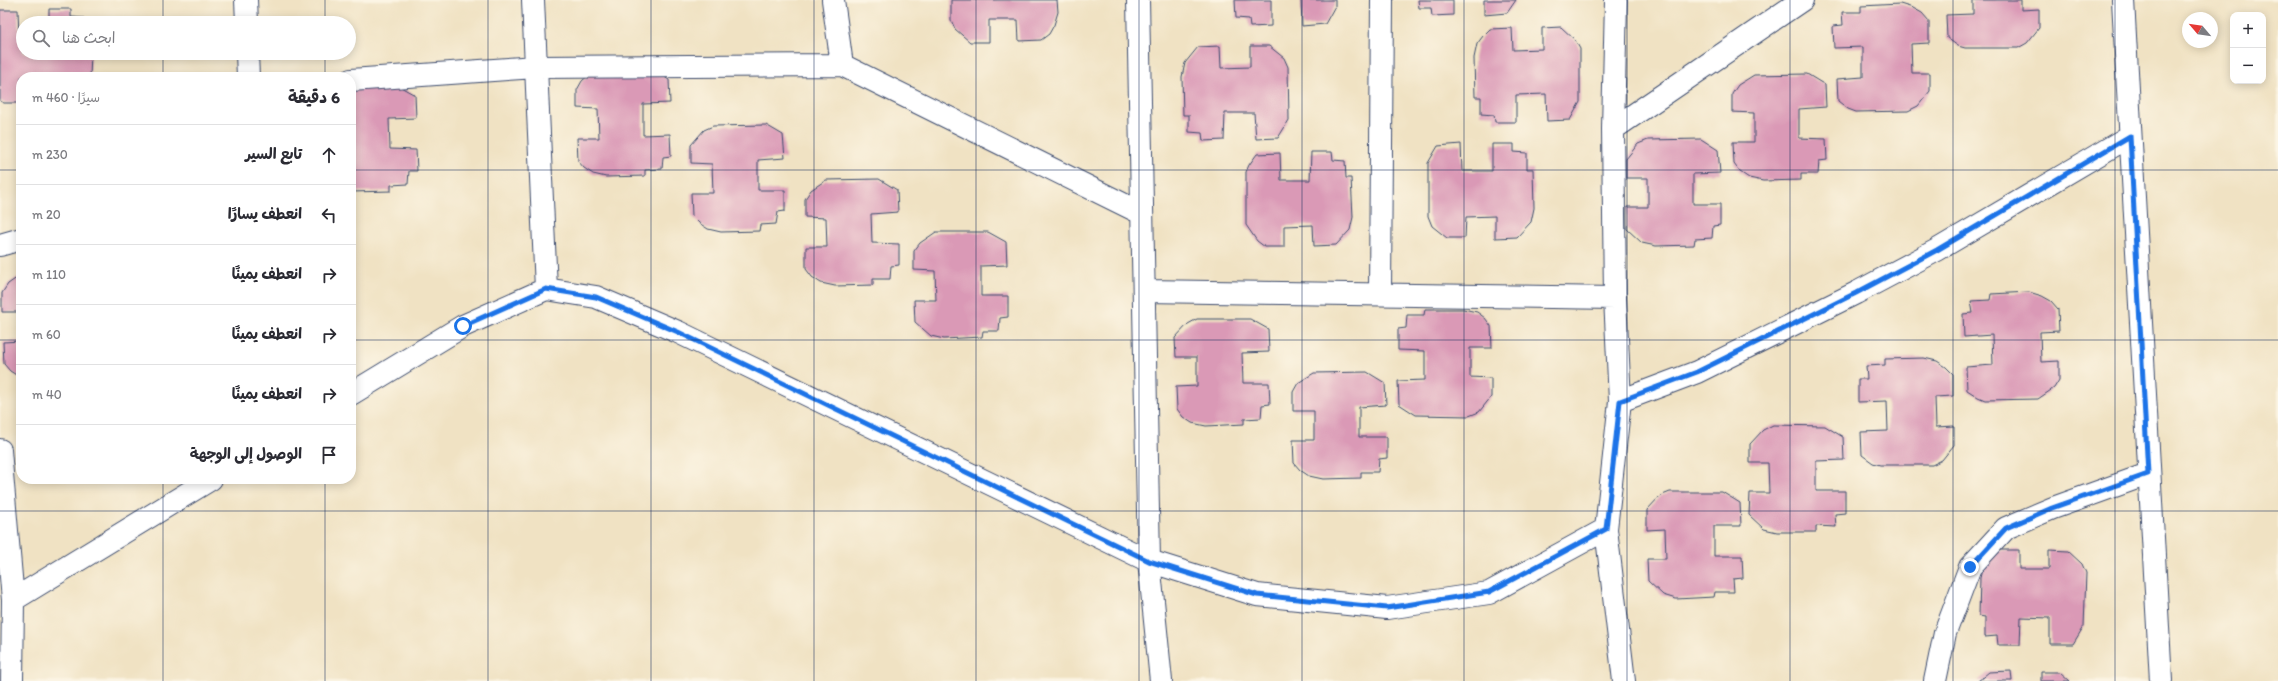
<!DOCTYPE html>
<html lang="ar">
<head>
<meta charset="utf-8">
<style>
  body { margin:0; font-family:Itim,"Playpen Sans Arabic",sans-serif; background:#f7f7f7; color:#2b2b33; direction:rtl }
  .controls { position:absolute; right:12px; top:12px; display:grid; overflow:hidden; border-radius:8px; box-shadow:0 2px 10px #0003 }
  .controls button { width:36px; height:36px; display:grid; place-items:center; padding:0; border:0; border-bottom:1px solid #e1e1e2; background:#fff; color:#2b2b33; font:20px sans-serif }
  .compass { position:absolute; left:2182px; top:12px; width:36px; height:36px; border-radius:50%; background:#fff; box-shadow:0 2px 10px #0003; rotate:299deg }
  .stop { position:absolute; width:12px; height:12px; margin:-9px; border:3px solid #1a73e8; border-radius:50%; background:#fff }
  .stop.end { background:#1a73e8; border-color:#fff; box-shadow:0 1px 4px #0008 }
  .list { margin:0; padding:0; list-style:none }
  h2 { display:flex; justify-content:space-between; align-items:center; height:52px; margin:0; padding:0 16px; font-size:17px }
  h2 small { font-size:13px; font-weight:400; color:#7c7c81 }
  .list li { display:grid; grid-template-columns:26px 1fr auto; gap:12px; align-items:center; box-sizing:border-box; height:60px; padding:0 16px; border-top:1px solid #e1e1e2 }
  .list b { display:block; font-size:15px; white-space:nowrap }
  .list em { font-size:13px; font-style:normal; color:#7c7c81 }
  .icon { flex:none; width:22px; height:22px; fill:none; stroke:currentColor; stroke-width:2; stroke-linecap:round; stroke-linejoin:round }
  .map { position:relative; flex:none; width:2278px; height:681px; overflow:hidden; direction:ltr }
  .search { position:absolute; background:#fff; box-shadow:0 2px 10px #0003; left:16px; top:16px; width:340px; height:44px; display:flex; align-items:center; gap:10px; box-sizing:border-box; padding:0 14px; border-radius:22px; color:#7c7c81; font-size:15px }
  .panel { position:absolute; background:#fff; box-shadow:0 2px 10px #0003; left:16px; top:72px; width:340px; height:412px; border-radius:16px; direction:rtl }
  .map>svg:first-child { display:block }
</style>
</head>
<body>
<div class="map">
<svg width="2278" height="681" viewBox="0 0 2278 681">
  <rect width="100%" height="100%" fill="#fcf5e5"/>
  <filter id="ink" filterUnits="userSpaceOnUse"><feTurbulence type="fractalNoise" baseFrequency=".025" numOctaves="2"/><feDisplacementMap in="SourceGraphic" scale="8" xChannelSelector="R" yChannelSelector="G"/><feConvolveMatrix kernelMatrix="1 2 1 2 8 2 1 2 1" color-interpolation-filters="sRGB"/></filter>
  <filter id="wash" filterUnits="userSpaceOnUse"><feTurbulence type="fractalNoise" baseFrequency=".012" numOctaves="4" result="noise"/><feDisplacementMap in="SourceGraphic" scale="16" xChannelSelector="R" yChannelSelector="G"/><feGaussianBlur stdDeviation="0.9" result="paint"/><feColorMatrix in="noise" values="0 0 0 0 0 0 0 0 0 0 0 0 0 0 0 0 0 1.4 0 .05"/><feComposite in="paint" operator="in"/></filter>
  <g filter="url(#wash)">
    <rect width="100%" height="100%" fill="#f0e2c3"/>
    <g id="blocks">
      <path fill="#da99b6" d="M951 0H1057L1058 12 1054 25 1049 34 1041 40 1019 41 1018 20H989V42H970L955 29 951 20Z
        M1235 0H1271V26L1250 27 1249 19 1236 18Z
        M1301 0H1335V6L1325 24 1302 26Z
        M1418 0H1453V15L1432 16 1431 8H1419Z
        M1484 0H1516L1507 13 1484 15Z
        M1973 0H2021V10L2039 9V28L2027 43 2018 48H1965L1958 46 1947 38 1946 15 1973 14Z
        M1900 4 1913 8 1922 13 1929 21V43L1911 44 1912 73H1930V91L1918 106 1908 111 1856 112 1848 109 1838 101 1837 79 1863 77V47L1834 48 1833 26 1843 25 1842 12H1861V6Z
        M49 9H71V17L84 18V23H49Z
        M0 10H18L19 37H23V53H91L90 77H21V103H4L0 101Z
        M1561 27 1575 40 1580 49V102L1570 120 1547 121 1546 94 1516 95V122H1495L1494 115 1481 114V97H1475L1474 58 1477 44 1483 36 1490 29 1512 28 1513 50 1542 49V28Z
        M1220 46 1221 68 1250 67V46H1269L1284 58 1288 67 1289 120 1278 138 1256 139 1254 113H1225L1224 140 1203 141 1202 133 1189 132V115H1183L1182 77 1185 63 1198 47Z
        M658 73 669 80 670 103 643 104V135L670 134 671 156 663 157 662 169 645 170V176L606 177 593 174 584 168 578 161 577 138H599L598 109 577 108V90L582 81 589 75Z
        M1807 74 1825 85 1826 107 1799 109V138L1826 139 1827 160 1819 161 1818 174H1801V180L1763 181 1749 178 1740 172 1734 164 1733 142H1754V113L1732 112V94L1738 85 1754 75Z
        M351 85H397L415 95 416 118 389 119 390 149 416 150 417 171H409L408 184 391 185V191L351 192Z
        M766 125 783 135 785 158 758 160V190H785V211L778 212 776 224 760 225 759 231 721 232 708 229 699 223 692 216 691 193H713L712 164 691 163V145L704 130 713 126Z
        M1701 139 1718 150 1720 173 1693 174V204H1720V225L1713 226 1712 238 1695 239 1694 245 1656 246 1642 243 1627 229V207H1648V178H1626V159L1638 144 1648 140Z
        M1461 144 1462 171H1492V144H1514V152L1527 153V169H1533L1534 208 1531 222 1517 237 1495 238V216L1466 217 1465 238H1447L1432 226 1428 216V163L1438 146Z
        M1311 152H1332L1333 160 1345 161 1346 178H1351L1353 217 1350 230 1336 245 1314 246 1313 225 1284 226V247H1265L1257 241 1246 225V172L1249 165 1257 154 1280 153 1281 180H1310Z
        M879 179 897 190 898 212 871 214 872 243 899 244V265L891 266 890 279H873V285L835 286 821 283 812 277 806 269V247H827L826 218 805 217V199L811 190 826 180Z
        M936 232H988L1006 242 1007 265 981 266V296H1008V317L1000 318 999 331H983L982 337 944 339 931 336 915 322 914 300H936L935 271 914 270V251L920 243Z
        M21 275V312H2V293L8 284Z
        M2029 292 2042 296 2051 301 2058 309 2059 331 2040 332 2041 362 2059 361V380L2054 388 2038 399 1985 400 1978 397 1967 390 1966 367 1993 365 1992 335 1964 337 1963 314 1973 313 1971 301 1990 300 1991 294Z
        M1425 309H1463L1477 312 1485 318 1491 326 1492 348H1470V377L1491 378V397L1479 412 1469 416 1416 415 1399 404 1398 381 1425 380V351L1398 350V329L1406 328 1407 315H1424Z
        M1197 319H1250L1268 329 1269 352 1242 353 1243 383H1269L1270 404 1262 405 1261 418 1244 419V424L1206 426 1192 423 1183 417 1177 409 1176 387 1197 386V357H1176L1175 338 1188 324Z
        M21 341V378L10 371 4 364 3 342Z
        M1924 358 1937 361 1946 367 1953 374V396L1935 397 1936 427 1954 426V445L1942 460 1932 465H1880L1873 463 1862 455 1861 432 1888 431 1887 401 1858 402V379H1867L1866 366 1885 365V359Z
        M1367 372 1385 383 1386 405 1359 407V437H1387V458L1379 459 1378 472H1361V478L1323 479 1309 476 1300 470 1294 463 1293 440H1314V411H1293V392L1298 383 1314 373Z
        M1773 425 1825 426 1843 437 1844 460 1816 461V491H1845V513L1835 514 1836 527 1816 526V532H1777L1764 529 1749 515 1750 493H1769L1768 463H1750V444L1763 430Z
        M1670 492H1722L1740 503 1741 526H1714V556H1742L1743 578 1733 579 1734 592H1715L1714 597 1676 599 1663 595 1648 581 1647 559H1666L1665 529 1647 530V510L1660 496Z
        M1997 550H2019V569H2049V550L2068 551 2082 564 2086 573 2084 626 2073 644H2050V618L2021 617 2020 645H1998L1997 636 1985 637V617L1979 616 1980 578 1983 565Z
        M2011 671 2012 681H1978L1989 672Z
        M2041 672H2060L2070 681H2041Z"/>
    </g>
  </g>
  <g filter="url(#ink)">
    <use href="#blocks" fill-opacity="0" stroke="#3b4a6d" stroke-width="1"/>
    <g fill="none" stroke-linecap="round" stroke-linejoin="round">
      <defs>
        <path id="minor" d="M246 0 247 23
          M533 0 546 289
          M1138 0 1149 561 1161 681
          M1616 0 1613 129 1615 298 1620 401 1606 529 1624 681
          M2123 0 2161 681
          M247 53 248 77
          M842 65 1141 213
          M351 80 536 67 842 65 833 0
          M1613 129 1802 0
          M0 245 21 239
          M1145 291 1615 298
          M1380 294 1382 0
          M351 394 463 326 546 289 596 297 678 332 1149 561 1257 595 1387 608 1489 593 1606 529
          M1620 401 1697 372 1856 293 1937 250 2130 136
          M0 450 13 600 12 681
          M13 600 211 479
          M1935 681 1945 633 1970 567 2006 528 2053 508 2148 474"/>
      </defs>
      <use href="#minor" stroke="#3b4a6d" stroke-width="24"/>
      <use href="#minor" stroke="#fff" stroke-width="22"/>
    </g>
  </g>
  <g fill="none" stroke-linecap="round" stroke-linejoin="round" filter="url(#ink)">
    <path stroke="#1a73e8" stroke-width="5" d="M463 326 546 289 596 297 678 332 1149 561 1257 595 1387 608 1489 592 1606 529 1620 401 1697 372 1856 293 1937 250 2130 136 2148 474 2052 508 2006 528 1970 567"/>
  </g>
  <path fill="none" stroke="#1b2f5e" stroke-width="1" stroke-opacity="0.55" d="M163 0V23M325 0V23M488 0V681M651 0V681M814 0V681M976 0V681M1139 0V681M1302 0V681M1464 0V681M1627 0V681M1790 0V681M1953 0V681M2115 0V681M163 53V77M325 53V77M0 170H21M351 170H2278M0 340H21M351 340H2278M163 479V681M325 479V681M0 511H2278"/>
</svg>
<div class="controls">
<button>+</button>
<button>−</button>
</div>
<svg class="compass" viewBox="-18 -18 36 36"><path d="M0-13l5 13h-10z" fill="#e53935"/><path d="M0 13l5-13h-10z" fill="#7c7c81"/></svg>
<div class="stop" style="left:463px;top:326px"></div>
<div class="stop end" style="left:1970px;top:567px"></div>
<div class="search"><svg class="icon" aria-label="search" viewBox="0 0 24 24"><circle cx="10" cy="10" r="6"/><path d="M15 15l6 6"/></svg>ابحث هنا</div>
<section class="panel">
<h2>6 دقيقة<small>سيرًا · 460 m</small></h2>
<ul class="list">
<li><svg class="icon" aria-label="ahead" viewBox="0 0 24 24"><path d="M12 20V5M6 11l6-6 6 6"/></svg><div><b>تابع السير</b></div><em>230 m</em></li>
<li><svg class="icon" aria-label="left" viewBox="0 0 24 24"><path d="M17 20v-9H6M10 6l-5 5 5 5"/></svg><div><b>انعطف يسارًا</b></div><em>20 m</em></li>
<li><svg class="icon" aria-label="right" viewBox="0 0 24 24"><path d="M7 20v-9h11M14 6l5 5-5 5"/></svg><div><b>انعطف يمينًا</b></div><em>110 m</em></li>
<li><svg class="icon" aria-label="right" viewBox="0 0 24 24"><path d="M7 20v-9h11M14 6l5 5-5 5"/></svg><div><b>انعطف يمينًا</b></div><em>60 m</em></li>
<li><svg class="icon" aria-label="right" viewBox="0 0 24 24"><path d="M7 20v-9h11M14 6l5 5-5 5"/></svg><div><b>انعطف يمينًا</b></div><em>40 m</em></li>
<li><svg class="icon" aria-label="arrive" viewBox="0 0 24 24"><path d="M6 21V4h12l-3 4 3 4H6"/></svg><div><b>الوصول إلى الوجهة</b></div></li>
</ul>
</section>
</div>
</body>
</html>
